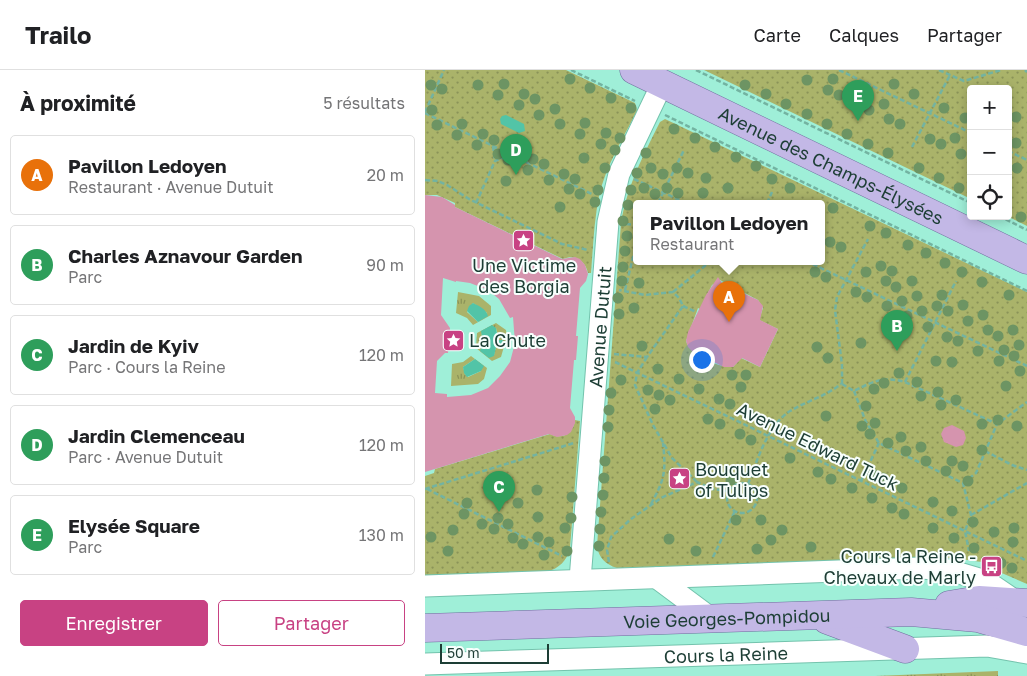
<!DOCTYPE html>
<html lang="fr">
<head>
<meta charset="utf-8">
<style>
  body { margin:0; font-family:"Golos Text",sans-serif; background:#f2f2f2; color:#202124 }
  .controls { position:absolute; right:15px; top:15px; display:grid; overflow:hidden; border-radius:5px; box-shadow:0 2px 12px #0003 }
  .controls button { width:45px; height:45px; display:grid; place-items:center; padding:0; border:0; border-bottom:1px solid #e0e0e0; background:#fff; color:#202124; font:25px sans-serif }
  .scale { position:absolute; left:15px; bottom:12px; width:109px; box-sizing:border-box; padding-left:5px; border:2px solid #1d3e35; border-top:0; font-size:14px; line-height:18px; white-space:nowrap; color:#1d3e35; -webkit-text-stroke:4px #f8fffd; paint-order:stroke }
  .you { position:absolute; left:276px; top:289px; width:18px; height:18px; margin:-12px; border:4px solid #fff; border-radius:50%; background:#1a73e8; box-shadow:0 0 0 8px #1a73e833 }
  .badge { display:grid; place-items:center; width:32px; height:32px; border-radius:50%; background:#c84283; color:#fff; font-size:16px; font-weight:700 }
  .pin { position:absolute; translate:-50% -41px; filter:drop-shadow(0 1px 2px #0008) }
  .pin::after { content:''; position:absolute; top:26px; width:18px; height:15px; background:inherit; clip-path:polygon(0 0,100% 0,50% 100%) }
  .popup { position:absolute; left:208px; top:130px; width:192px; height:65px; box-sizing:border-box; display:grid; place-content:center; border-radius:5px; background:#fff; filter:drop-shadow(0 1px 4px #0005); font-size:16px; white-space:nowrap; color:#757577 }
  .popup b { font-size:19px; color:#202124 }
  .popup::after { content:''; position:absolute; left:50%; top:100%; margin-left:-10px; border:10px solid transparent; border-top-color:#fff }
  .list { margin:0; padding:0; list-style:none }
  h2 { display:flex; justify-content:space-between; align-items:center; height:65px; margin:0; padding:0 20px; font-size:21px }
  h2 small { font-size:16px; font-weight:400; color:#757577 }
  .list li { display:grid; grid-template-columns:32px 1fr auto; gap:15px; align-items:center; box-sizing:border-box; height:80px; margin:0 10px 10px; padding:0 10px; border:1px solid #e0e0e0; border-radius:5px }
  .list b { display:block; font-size:19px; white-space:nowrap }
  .list p { margin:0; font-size:16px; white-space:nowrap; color:#757577 }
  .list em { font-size:16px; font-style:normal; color:#757577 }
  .actions { display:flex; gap:10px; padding:15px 20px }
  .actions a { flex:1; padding:11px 0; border:1px solid #c84283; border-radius:5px; text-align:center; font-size:18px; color:#c84283 }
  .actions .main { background:#c84283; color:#fff }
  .icon { flex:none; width:28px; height:28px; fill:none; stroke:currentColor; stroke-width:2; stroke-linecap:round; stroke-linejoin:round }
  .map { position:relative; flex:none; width:602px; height:606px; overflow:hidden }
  header { display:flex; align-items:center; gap:30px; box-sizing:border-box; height:70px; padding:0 25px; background:#fff; border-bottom:1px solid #e0e0e0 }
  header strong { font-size:24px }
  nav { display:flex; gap:28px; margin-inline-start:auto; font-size:18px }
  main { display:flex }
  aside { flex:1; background:#fff }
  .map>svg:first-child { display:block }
</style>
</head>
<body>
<header>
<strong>Trailo</strong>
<nav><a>Carte</a><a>Calques</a><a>Partager</a></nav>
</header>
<main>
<aside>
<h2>À proximité<small>5 résultats</small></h2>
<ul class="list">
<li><span class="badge" style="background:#e8710a">A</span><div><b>Pavillon Ledoyen</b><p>Restaurant · Avenue Dutuit</p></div><em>20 m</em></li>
<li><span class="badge" style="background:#2e9e5b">B</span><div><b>Charles Aznavour Garden</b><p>Parc</p></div><em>90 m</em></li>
<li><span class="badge" style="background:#2e9e5b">C</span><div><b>Jardin de Kyiv</b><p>Parc · Cours la Reine</p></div><em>120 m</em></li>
<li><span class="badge" style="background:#2e9e5b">D</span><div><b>Jardin Clemenceau</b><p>Parc · Avenue Dutuit</p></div><em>120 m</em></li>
<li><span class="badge" style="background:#2e9e5b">E</span><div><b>Elysée Square</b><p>Parc</p></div><em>130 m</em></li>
</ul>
<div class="actions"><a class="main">Enregistrer</a><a>Partager</a></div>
</aside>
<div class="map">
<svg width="602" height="606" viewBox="0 0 602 606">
  <defs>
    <pattern id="grass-tufts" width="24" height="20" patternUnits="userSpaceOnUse" patternTransform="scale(1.25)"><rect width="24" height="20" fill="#aab36a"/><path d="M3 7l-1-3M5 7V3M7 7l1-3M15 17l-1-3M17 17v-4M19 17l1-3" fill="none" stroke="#8a9358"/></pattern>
    <pattern id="park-dots" width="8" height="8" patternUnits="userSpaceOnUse" patternTransform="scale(1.25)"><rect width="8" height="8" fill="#aab36a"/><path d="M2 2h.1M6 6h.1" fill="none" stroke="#8a9358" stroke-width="1.8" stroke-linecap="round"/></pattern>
  </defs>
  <rect width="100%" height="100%" fill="#9fefd8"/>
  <path fill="url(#grass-tufts)" fill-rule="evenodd" d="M33 222 54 226 66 236V245L48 255 42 248 31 243ZM48 233 62 243 53 252 42 242Z
    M71 253 81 260 82 266 76 287 67 291 51 278 52 263ZM71 258 74 273H72L69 285 56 278 57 262Z
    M46 286 62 298 59 309 53 314 26 316 27 294 38 292ZM50 289 56 301 43 307 40 304 38 297Z
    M573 601V606H450Z"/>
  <path fill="url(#park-dots)" fill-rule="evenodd" d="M0 0H141L210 33 212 41C198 68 181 96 174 126 169 151 168 178 166 203H163C160 190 150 184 138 189L30 137V133L12 125H0Z
    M279 0H602V156L582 146 583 19H546V129Z
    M240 49 602 222V514L565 498 564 493 528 488 192 498C180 494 174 488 172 476L196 153C202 116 218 86 235 52ZM212 133H396V191H212ZM295 210 333 230 338 238 334 250 353 259 335 297 316 288 308 297C295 298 264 285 261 271L273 238 275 239 287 215Z
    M150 350 155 351 145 478C142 491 134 498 122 502L0 506V406L9 403 10 399 125 364C137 370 148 364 150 350Z"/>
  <path fill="#52c4a7" d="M81 45 99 54 100 61 94 63 76 54 75 49 77 46Z
    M48 233C54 236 61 239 63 246L53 252 42 241 44 236Z
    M67 255 71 258 73 270H77L79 271V275L72 273 69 286 64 288 55 281 58 272 56 261Z
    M50 289 59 296 56 301 42 307 39 303 38 297Z"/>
  <path fill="#d594ae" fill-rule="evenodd" d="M0 125 17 127 30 135V137L137 189 150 187 155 189 160 195 163 204 161 211 155 218 151 266H153L151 290H149L145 338 150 347V353L146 362 142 365 132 367 124 364 0 402ZM18 208 31 212V211L45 213 63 220 74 229 85 248 88 247 90 273 85 292 75 306 63 318 46 325 22 327V324L10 323 12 291 20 283H23L25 258 16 245Z
    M293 207 297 213 333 230 338 236 335 250 353 259 335 297 317 288 308 297H299L268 282 263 277 261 271 263 262 281 225Z
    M527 355 539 361 541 368 538 375 531 377 519 372 516 364 519 358Z"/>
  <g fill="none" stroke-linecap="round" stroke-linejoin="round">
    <defs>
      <g id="minor">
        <path d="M232 508 287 549"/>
        <path id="s1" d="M155 510 183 152 194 104 237 14"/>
        <path d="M0 516 496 498 524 500 561 511 592 532"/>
        <path id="s2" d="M0 594 562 576 602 583"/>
      </g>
      <g id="major">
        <path id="s3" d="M209 0 602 190"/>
        <path d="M524 535 554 530 602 533"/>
        <path d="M402 550 480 579"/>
        <path id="s4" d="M0 558 486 542 553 548 602 562"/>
      </g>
    </defs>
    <use href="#minor" stroke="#74c3ad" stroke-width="23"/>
    <use href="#major" stroke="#6f6f9e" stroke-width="29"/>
    <path stroke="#73b3a1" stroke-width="2.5" stroke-dasharray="5 2.5" stroke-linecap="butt" d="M146 0 210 31
      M271 0 546 133
      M414 0 546 63
      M514 0 539 11 576 0
      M600 0 602 2
      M0 42 19 0
      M0 43 169 125
      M240 45 602 221
      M68 76 70 91
      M487 77 525 5
      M583 81 602 90
      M209 109 261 133
      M0 110 13 111 22 115 44 129 137 174 163 180
      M51 133 70 91 84 85
      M233 133 259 80
      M342 133 347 122
      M574 146 602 160
      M201 154 212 155
      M381 191 602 296
      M200 220 212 171
      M248 222 281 195 293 191
      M258 236 271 242
      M189 284 222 287 258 236 254 228 248 222 220 225 194 220
      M222 287 212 303 210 315 228 355 247 388 272 412
      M190 292 602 491
      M480 312 531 211
      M417 314 429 321C449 311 458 306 480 312L572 354
      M417 314V295L410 240 412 227 443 169
      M429 321 441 352 454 373 538 413 546 445 540 461 544 481
      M560 381 587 395 602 400
      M436 411 454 373
      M302 428a15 15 0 1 1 30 0a15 15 0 1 1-30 0Z
      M538 413 551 403 572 354 602 332
      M323 414C333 389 342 356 365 341 382 331 401 326 416 314
      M0 419 149 373
      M2 419 137 486
      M226 434C240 409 241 401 238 373
      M546 445 602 413
      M288 487 310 441
      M184 492 182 480 186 467 206 449 236 428 272 412 288 419 303 421"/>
    <use href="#minor" stroke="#fff" stroke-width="21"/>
    <use href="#major" stroke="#c3b8e6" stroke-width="28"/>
  </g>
  <g fill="#6d9463">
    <circle cx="145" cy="9" r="5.5"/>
    <circle cx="408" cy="9" r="5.5"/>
    <circle cx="382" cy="10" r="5.5"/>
    <circle cx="79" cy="14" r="5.5"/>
    <circle cx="469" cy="14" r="5.5"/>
    <circle cx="6" cy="15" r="5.5"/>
    <circle cx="53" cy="15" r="5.5"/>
    <circle cx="320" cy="15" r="5.5"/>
    <circle cx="165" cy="18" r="5.5"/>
    <circle cx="17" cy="19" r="5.5"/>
    <circle cx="429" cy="19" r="5.5"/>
    <circle cx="403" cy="20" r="5.5"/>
    <circle cx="99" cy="24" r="5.5"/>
    <circle cx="341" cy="24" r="5.5"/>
    <circle cx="489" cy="24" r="5.5"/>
    <circle cx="73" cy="25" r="5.5"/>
    <circle cx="414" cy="25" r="5.5"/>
    <circle cx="186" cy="28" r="5.5"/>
    <circle cx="110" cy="29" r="5.5"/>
    <circle cx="361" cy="34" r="5.5"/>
    <circle cx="434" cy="34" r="5.5"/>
    <circle cx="459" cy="34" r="5.5"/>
    <circle cx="94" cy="35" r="5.5"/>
    <circle cx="206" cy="38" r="5.5"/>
    <circle cx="519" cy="38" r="5.5"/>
    <circle cx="130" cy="39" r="5.5"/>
    <circle cx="7" cy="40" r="5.5"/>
    <circle cx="444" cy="40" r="5.5"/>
    <circle cx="382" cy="44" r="5.5"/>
    <circle cx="114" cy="45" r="5.5"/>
    <circle cx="591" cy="47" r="5.5"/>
    <circle cx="540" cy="48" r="5.5"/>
    <circle cx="464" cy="49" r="5.5"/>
    <circle cx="160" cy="53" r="5.5"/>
    <circle cx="37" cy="54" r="5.5"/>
    <circle cx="135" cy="54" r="5.5"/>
    <circle cx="402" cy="54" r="5.5"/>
    <circle cx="475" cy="54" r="5.5"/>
    <circle cx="12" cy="55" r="5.5"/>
    <circle cx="249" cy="59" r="5.5"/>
    <circle cx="181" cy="63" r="5.5"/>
    <circle cx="58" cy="64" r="5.5"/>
    <circle cx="155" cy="64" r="5.5"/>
    <circle cx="422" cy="64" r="5.5"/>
    <circle cx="32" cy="65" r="5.5"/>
    <circle cx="195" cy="68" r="5.5"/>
    <circle cx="270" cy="68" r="5.5"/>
    <circle cx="530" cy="68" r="5.5"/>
    <circle cx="505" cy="69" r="5.5"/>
    <circle cx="69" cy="70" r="5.5"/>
    <circle cx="591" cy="73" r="5.5"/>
    <circle cx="176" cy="74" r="5.5"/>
    <circle cx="443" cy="74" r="5.5"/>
    <circle cx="516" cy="74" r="5.5"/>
    <circle cx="52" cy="75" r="5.5"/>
    <circle cx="290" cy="77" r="5.5"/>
    <circle cx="89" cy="79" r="5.5"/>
    <circle cx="190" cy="80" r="5.5"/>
    <circle cx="221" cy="83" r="5.5"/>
    <circle cx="463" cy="83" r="5.5"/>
    <circle cx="73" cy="84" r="5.5"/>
    <circle cx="536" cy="84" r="5.5"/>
    <circle cx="311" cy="87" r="5.5"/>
    <circle cx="159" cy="88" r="5.5"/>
    <circle cx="108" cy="89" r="5.5"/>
    <circle cx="83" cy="90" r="5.5"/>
    <circle cx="119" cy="94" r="5.5"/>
    <circle cx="331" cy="96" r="5.5"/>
    <circle cx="180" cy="98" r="5.5"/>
    <circle cx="226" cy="98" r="5.5"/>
    <circle cx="252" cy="98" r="5.5"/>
    <circle cx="494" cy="98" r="5.5"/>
    <circle cx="592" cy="98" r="5.5"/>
    <circle cx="103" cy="100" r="5.5"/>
    <circle cx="212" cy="103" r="5.5"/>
    <circle cx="263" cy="103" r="5.5"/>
    <circle cx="139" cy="104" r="5.5"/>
    <circle cx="238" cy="104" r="5.5"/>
    <circle cx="281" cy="108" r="5.5"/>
    <circle cx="514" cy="108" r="5.5"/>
    <circle cx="150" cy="109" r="5.5"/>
    <circle cx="347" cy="109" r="5.5"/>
    <circle cx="124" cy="110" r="5.5"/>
    <circle cx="81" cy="111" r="5.5"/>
    <circle cx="219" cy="118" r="5.5"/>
    <circle cx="242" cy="118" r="5.5"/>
    <circle cx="303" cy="118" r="5.5"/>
    <circle cx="365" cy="118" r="5.5"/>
    <circle cx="534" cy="118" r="5.5"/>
    <circle cx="144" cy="119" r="5.5"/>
    <circle cx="173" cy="120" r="5.5"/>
    <circle cx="206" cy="120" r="5.5"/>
    <circle cx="253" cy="123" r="5.5"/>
    <circle cx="278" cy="123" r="5.5"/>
    <circle cx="155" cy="124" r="5.5"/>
    <circle cx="230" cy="124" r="5.5"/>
    <circle cx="170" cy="132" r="5.5"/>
    <circle cx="203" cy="135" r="5.5"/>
    <circle cx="135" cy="137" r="5.5"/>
    <circle cx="408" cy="138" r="5.5"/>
    <circle cx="596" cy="147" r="5.5"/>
    <circle cx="198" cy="151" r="5.5"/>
    <circle cx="445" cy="156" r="5.5"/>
    <circle cx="461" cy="163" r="5.5"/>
    <circle cx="202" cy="166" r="5.5"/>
    <circle cx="405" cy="172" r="5.5"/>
    <circle cx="483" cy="175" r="5.5"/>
    <circle cx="416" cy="177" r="5.5"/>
    <circle cx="200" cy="181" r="5.5"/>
    <circle cx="501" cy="183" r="5.5"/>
    <circle cx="520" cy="193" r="5.5"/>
    <circle cx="456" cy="196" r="5.5"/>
    <circle cx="198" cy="197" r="5.5"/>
    <circle cx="467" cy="201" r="5.5"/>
    <circle cx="390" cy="202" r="5.5"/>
    <circle cx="441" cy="202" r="5.5"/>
    <circle cx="537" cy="202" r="5.5"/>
    <circle cx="401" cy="207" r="5.5"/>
    <circle cx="197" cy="211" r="5.5"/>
    <circle cx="461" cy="211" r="5.5"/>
    <circle cx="487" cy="211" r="5.5"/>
    <circle cx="557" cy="212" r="5.5"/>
    <circle cx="214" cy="213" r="5.5"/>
    <circle cx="471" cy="217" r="5.5"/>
    <circle cx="431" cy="222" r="5.5"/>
    <circle cx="517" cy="225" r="5.5"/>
    <circle cx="584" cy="225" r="5.5"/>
    <circle cx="492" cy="226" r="5.5"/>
    <circle cx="442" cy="227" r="5.5"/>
    <circle cx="193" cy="228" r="5.5"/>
    <circle cx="477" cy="231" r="5.5"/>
    <circle cx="538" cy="235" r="5.5"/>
    <circle cx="462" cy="236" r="5.5"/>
    <circle cx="512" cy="236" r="5.5"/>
    <circle cx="209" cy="238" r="5.5"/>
    <circle cx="497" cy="241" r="5.5"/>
    <circle cx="523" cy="241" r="5.5"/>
    <circle cx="194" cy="244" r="5.5"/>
    <circle cx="558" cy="245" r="5.5"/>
    <circle cx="482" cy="246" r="5.5"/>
    <circle cx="543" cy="251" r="5.5"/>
    <circle cx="503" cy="257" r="5.5"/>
    <circle cx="563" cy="260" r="5.5"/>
    <circle cx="588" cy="260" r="5.5"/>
    <circle cx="573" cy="266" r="5.5"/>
    <circle cx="522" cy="267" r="5.5"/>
    <circle cx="533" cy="271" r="5.5"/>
    <circle cx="436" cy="273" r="5.5"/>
    <circle cx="594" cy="275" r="5.5"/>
    <circle cx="217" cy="276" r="5.5"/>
    <circle cx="392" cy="277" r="5.5"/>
    <circle cx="579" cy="280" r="5.5"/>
    <circle cx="553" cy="281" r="5.5"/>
    <circle cx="589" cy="286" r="5.5"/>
    <circle cx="403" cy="288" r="5.5"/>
    <circle cx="511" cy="291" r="5.5"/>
    <circle cx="574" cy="291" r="5.5"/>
    <circle cx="527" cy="292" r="5.5"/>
    <circle cx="233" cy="299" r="5.5"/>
    <circle cx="595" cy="301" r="5.5"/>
    <circle cx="474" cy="303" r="5.5"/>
    <circle cx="307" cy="305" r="5.5"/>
    <circle cx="321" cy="305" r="5.5"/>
    <circle cx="254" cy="309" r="5.5"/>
    <circle cx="196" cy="310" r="5.5"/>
    <circle cx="492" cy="312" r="5.5"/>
    <circle cx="459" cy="313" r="5.5"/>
    <circle cx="581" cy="316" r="5.5"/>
    <circle cx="316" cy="317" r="5.5"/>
    <circle cx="274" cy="319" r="5.5"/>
    <circle cx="449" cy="319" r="5.5"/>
    <circle cx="223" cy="320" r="5.5"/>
    <circle cx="513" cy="322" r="5.5"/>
    <circle cx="186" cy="323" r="5.5"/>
    <circle cx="234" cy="325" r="5.5"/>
    <circle cx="496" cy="326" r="5.5"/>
    <circle cx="294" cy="329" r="5.5"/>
    <circle cx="245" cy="330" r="5.5"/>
    <circle cx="531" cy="330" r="5.5"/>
    <circle cx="305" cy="334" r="5.5"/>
    <circle cx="516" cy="335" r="5.5"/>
    <circle cx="441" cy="336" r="5.5"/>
    <circle cx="230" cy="339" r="5.5"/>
    <circle cx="184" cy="340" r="5.5"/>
    <circle cx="324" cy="343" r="5.5"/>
    <circle cx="401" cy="346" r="5.5"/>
    <circle cx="283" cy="349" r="5.5"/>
    <circle cx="573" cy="350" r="5.5"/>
    <circle cx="450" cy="353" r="5.5"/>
    <circle cx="295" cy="354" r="5.5"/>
    <circle cx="557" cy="354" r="5.5"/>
    <circle cx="437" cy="356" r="5.5"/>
    <circle cx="592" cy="356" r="5.5"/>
    <circle cx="183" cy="357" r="5.5"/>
    <circle cx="315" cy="364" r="5.5"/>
    <circle cx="445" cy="364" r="5.5"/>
    <circle cx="476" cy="367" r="5.5"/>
    <circle cx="326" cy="370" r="5.5"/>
    <circle cx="385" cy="373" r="5.5"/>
    <circle cx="463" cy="373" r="5.5"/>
    <circle cx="496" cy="377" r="5.5"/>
    <circle cx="557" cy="380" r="5.5"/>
    <circle cx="481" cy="381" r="5.5"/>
    <circle cx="405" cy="383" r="5.5"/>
    <circle cx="365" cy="388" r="5.5"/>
    <circle cx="180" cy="391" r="5.5"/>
    <circle cx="501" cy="391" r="5.5"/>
    <circle cx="527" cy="391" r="5.5"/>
    <circle cx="427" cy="394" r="5.5"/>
    <circle cx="538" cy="396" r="5.5"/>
    <circle cx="521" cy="401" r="5.5"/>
    <circle cx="393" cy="402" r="5.5"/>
    <circle cx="447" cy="403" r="5.5"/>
    <circle cx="179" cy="408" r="5.5"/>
    <circle cx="458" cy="408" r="5.5"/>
    <circle cx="406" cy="409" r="5.5"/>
    <circle cx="306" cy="410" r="5.5"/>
    <circle cx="543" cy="411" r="5.5"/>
    <circle cx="427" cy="418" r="5.5"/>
    <circle cx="477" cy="418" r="5.5"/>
    <circle cx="112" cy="420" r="5.5"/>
    <circle cx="335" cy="424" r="5.5"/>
    <circle cx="178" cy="425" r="5.5"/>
    <circle cx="147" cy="427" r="5.5"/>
    <circle cx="447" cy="428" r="5.5"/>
    <circle cx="508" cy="432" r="5.5"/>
    <circle cx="42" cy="433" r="5.5"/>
    <circle cx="93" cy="433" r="5.5"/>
    <circle cx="467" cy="438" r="5.5"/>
    <circle cx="527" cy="441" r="5.5"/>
    <circle cx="176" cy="442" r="5.5"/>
    <circle cx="39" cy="444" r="5.5"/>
    <circle cx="479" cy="444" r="5.5"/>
    <circle cx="113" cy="447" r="5.5"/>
    <circle cx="73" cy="448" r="5.5"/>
    <circle cx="146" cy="448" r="5.5"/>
    <circle cx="311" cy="450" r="5.5"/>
    <circle cx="336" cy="450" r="5.5"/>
    <circle cx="548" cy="452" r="5.5"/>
    <circle cx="57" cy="454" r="5.5"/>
    <circle cx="83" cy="454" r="5.5"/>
    <circle cx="140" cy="458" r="5.5"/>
    <circle cx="508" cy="458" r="5.5"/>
    <circle cx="589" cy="458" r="5.5"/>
    <circle cx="69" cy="459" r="5.5"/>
    <circle cx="175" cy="459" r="5.5"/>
    <circle cx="28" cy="460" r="5.5"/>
    <circle cx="357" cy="460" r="5.5"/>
    <circle cx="569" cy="462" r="5.5"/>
    <circle cx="6" cy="467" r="5.5"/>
    <circle cx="113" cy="467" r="5.5"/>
    <circle cx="88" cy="468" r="5.5"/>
    <circle cx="529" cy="468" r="5.5"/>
    <circle cx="244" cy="469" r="5.5"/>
    <circle cx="346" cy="470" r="5.5"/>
    <circle cx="124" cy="472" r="5.5"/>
    <circle cx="588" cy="472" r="5.5"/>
    <circle cx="98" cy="474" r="5.5"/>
    <circle cx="174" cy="476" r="5.5"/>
    <circle cx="386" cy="477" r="5.5"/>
    <circle cx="549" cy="478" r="5.5"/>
    <circle cx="332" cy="479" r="5.5"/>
    <circle cx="23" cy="481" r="5.5"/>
    <circle cx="142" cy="481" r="5.5"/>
    <circle cx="271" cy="481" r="5.5"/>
    <circle cx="119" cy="485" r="5.5"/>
    <circle cx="576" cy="493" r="5.5"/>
    <circle cx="587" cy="498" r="5.5"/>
  </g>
  <defs>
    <symbol id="sight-square" viewBox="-11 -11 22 22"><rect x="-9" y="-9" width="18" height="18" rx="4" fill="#c84283" stroke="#f8fffd"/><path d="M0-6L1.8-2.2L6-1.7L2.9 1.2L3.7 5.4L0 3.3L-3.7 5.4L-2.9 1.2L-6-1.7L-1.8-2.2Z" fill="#fff"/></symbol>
    <symbol id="bus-square" viewBox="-11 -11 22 22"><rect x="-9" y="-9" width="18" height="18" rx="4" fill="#c84283" stroke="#f8fffd"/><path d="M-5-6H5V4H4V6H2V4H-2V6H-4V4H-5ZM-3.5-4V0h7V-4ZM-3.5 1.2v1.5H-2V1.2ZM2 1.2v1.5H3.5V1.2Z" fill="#fff"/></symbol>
  </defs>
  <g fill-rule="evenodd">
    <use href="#sight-square" x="86" y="158" width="25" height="25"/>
    <use href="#sight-square" x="16" y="258" width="25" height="25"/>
    <use href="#sight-square" x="242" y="396" width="25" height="25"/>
    <use href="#bus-square" x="554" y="484" width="25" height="25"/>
  </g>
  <g text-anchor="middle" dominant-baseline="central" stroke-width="4" stroke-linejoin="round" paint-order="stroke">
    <g font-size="18" fill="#1d3e35" stroke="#f8fffd">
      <text stroke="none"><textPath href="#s3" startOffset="219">Avenue des Champs-Élysées</textPath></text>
      <text stroke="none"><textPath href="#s1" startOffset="254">Avenue Dutuit</textPath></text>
      <text transform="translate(393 376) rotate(26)">Avenue Edward Tuck</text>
      <text stroke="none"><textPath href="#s4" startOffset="302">Voie Georges-Pompidou</textPath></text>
      <text stroke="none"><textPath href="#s2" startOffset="301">Cours la Reine</textPath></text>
    </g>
    <g font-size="18" fill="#1d3e35" stroke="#f8fffd" text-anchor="start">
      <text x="99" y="195" text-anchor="middle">Une Victime<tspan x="99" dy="21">des Borgia</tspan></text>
      <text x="44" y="270">La Chute</text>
      <text x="270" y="399">Bouquet<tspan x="270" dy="21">of Tulips</tspan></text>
      <text x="551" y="486" text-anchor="end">Cours la Reine -<tspan x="551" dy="21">Chevaux de Marly</tspan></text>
    </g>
  </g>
</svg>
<div class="controls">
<button>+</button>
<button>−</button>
<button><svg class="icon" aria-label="locate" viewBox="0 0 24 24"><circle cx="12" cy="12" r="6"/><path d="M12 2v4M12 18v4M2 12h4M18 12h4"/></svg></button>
</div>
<div class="scale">50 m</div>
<div class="you"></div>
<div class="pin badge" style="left:304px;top:252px;background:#e8710a">A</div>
<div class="popup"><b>Pavillon Ledoyen</b>Restaurant</div>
<div class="pin badge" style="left:472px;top:281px;background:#2e9e5b">B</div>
<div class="pin badge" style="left:74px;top:442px;background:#2e9e5b">C</div>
<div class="pin badge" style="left:91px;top:105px;background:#2e9e5b">D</div>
<div class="pin badge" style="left:433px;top:51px;background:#2e9e5b">E</div>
</div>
</main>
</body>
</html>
